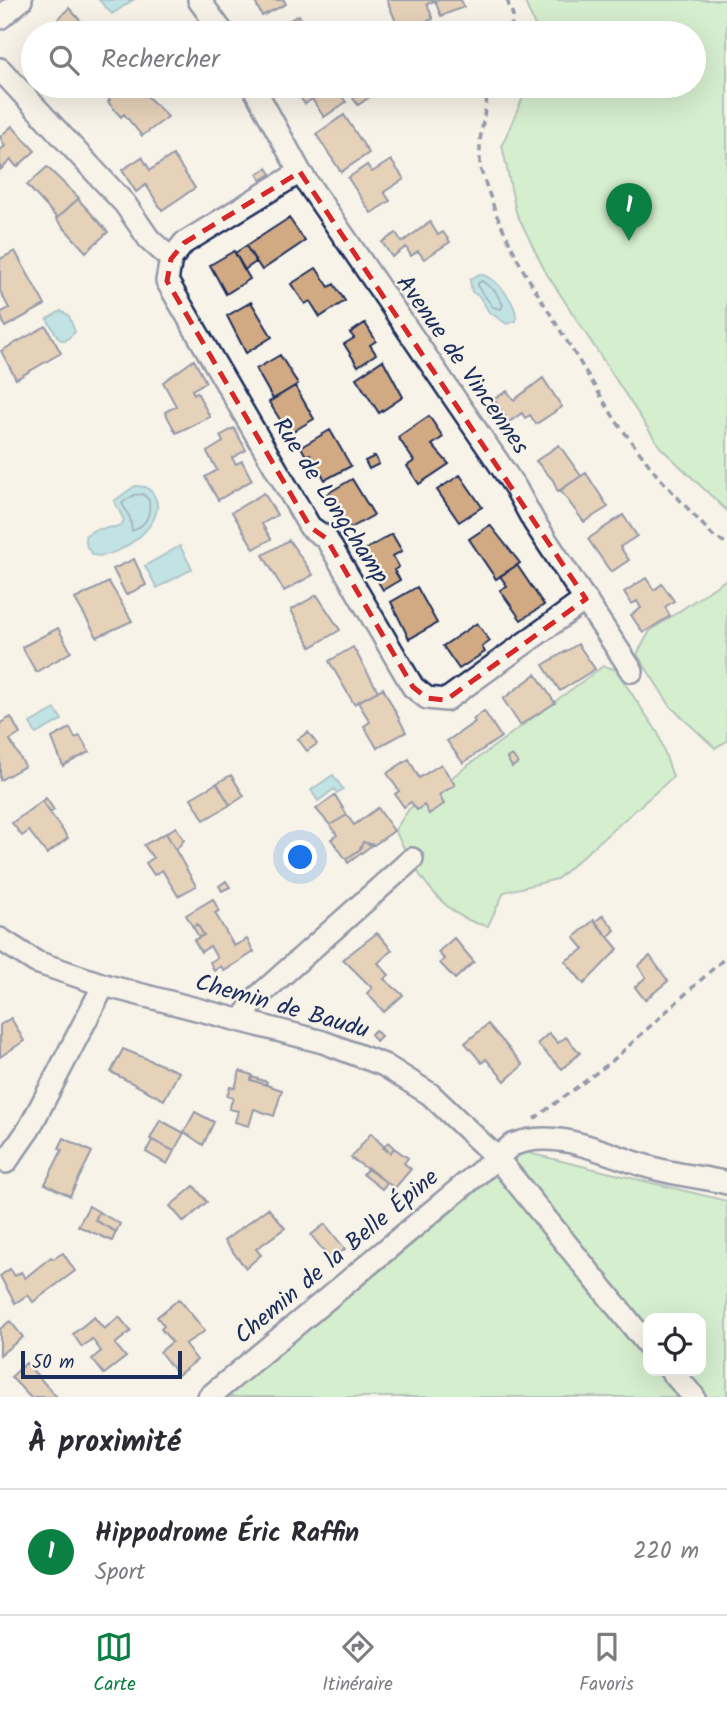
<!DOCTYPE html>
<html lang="fr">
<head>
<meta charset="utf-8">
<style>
  body { margin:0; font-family:Kalam,sans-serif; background:#f7f7f7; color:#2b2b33 }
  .controls { position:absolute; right:21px; bottom:21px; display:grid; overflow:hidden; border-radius:14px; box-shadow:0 7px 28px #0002 }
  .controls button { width:63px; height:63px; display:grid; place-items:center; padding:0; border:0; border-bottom:2px solid #e1e1e2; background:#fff; color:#2b2b33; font:35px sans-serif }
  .scale { position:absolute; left:21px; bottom:18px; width:161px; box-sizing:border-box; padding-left:7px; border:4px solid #1b2f5e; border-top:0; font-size:19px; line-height:24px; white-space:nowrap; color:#1b2f5e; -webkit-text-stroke:5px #f7f3e8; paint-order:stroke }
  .you { position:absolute; left:301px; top:858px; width:24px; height:24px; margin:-18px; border:5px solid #fff; border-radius:50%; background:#1a73e8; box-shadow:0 0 0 10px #1a73e833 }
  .badge { display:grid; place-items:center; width:46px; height:46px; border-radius:50%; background:#0b8043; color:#fff; font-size:23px; font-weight:700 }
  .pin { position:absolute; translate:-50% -58px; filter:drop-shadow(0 2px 4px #0008) }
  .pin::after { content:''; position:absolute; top:37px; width:24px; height:21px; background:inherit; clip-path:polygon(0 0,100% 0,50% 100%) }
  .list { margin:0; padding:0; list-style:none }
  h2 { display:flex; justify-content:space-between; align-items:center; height:91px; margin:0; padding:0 28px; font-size:30px }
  h2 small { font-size:23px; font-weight:400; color:#7c7c81 }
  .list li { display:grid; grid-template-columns:46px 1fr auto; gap:21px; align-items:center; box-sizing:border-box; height:126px; padding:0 28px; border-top:2px solid #e1e1e2 }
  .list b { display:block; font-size:26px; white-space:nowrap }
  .list p { margin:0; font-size:23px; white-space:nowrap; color:#7c7c81 }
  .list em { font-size:23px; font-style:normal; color:#7c7c81 }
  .icon { flex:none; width:38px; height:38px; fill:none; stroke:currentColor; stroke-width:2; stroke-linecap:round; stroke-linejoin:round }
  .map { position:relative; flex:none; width:727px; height:1397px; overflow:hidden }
  .search { position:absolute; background:#fff; box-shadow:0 7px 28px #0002; left:21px; right:21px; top:21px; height:77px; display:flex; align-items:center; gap:18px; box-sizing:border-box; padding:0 24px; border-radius:38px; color:#7c7c81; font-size:26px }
  .sheet { height:217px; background:#fff }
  nav { display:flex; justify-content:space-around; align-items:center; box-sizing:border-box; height:98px; border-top:2px solid #e1e1e2; background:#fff; font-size:19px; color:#7c7c81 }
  nav a { display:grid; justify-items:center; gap:4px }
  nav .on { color:#0b8043 }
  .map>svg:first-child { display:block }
</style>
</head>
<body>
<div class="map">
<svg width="727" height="1397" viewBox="0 0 727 1397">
  <rect width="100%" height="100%" fill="#f7f3e8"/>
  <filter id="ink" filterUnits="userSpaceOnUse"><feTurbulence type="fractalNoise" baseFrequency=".0143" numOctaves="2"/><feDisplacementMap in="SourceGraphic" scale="14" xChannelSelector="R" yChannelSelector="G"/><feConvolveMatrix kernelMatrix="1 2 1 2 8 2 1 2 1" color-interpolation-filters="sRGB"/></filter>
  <g filter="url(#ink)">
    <path fill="#ace9af" stroke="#648c86" stroke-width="2" fill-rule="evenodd" d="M524 0H727V511L660 447 545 271 516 212 502 145 528 86H694V33H538Z
      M727 579V741L715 748 671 707 637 654 650 631Z
      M603 666 615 669 658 733 673 777 557 879 504 892 488 926C443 919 413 869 395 830L409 809Z
      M524 1152 727 1201V1397H227ZM648 1318H701V1371H648Z"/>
    <path fill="#81d1dd" stroke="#5890aa" stroke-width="2" d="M99 0H133L112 14Z
      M479 274C497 277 518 304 516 321L507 324 489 312 480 297 472 292 470 280Z
      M61 311 69 316 75 332 65 341 59 339 47 319Z
      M135 486 146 487C183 514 117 562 93 555L87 547 85 536 94 530 121 526 124 520 114 501Z
      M180 546 192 569 157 588 145 566Z
      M55 709 62 720 36 734 30 723Z
      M333 775 343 789 337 793 334 789 318 801 311 790Z"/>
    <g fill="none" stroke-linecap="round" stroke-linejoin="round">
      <path stroke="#447091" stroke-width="2" d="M482 281 495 291 503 305 501 309 493 307 478 287V283Z
        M143 494 149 500C151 515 145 526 132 531L130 518 122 503 134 495Z"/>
    </g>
    <path fill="#d1a982" stroke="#1b2f5e" stroke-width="2" d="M254 0H284L286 4 262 16Z
      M387 0H461L464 7 441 16 435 1 427 4 433 19 400 32Z
      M69 8 88 29 84 33H41L51 24 59 32 65 26 58 19Z
      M299 15 309 33H265Z
      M97 86H137L168 117 142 136 124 114 121 117 108 102 110 100Z
      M292 86H334L346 102 324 117 312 99 305 104Z
      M371 86H385L358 105 353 98Z
      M344 115 369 153 341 172 316 134Z
      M12 126 35 151 17 167 11 160 0 170V150L5 146 0 137Z
      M173 155 195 188 162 210 146 185 136 192 122 170 142 157 150 170Z
      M391 160 404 179 384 192 390 201 371 213 348 178 367 165 372 172Z
      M47 167 79 198 57 218 27 185Z
      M267 168 271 174 261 180 257 174Z
      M78 199 108 232 86 252 56 219Z
      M289 218 305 241 262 270 246 246Z
      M430 222 438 235 443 232 450 242 424 259 418 251 411 256 406 247 392 257 382 242 396 233 402 242Z
      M246 246 256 262 244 270 235 253Z
      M15 251 45 305 5 327 0 313 9 308 0 291V259Z
      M234 251 250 279 226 294 210 265Z
      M316 268 329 287 334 284 345 301 320 317 310 301 305 304 291 284Z
      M251 302 272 337 246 353 227 316Z
      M365 323 376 341 370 345 376 354 358 366 344 344 354 338 350 333Z
      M46 326 61 353 16 379 1 351Z
      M280 355 298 384 273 399 256 369Z
      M194 360 206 382 192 390 194 394 197 392 210 417 176 433 165 412 176 406 163 382Z
      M383 360 403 397 379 413 356 378Z
      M543 378 562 407 536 424 530 415 525 418 522 413 509 422 494 399 507 391 514 400Z
      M295 386 314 419 289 434 269 402Z
      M429 416 443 437 432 445 449 464 419 484 407 466 414 461 398 437Z
      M234 428 246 450 232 458 236 464 242 461 252 480 218 500 205 477 217 470 207 452 223 442 220 436Z
      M330 430 351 466 325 480 310 454 306 456 301 447Z
      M559 445 581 476 558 492 553 480 536 461Z
      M375 456 379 464 369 469 365 461Z
      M586 473 608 507 584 522 560 490Z
      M460 475 482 507 459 522 437 490Z
      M352 479 374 515 349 529 325 495Z
      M264 493 277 515 262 524 271 539 254 549 232 512Z
      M623 515 637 536 620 547 629 560 611 572 588 539Z
      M490 525 520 563 496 579 469 539Z
      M392 534 402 551 393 556 399 567 394 570 400 580 383 590 377 580 379 579 361 552Z
      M289 540 313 575 284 591 263 555Z
      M134 559 146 585 126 595 113 569Z
      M517 565 544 605 521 620 500 590 507 586 500 576Z
      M646 578 654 590 662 584 674 601 665 607 670 616 643 633 631 615 641 608 637 601 632 604 624 592Z
      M109 582 132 621 97 637 75 599Z
      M417 587 437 623 409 639 391 602Z
      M317 595 340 630 311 647 291 610Z
      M477 623 490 641 482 647 485 652 459 669 443 646Z
      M58 628 71 652 36 672 22 647Z
      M578 644 595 669 560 691 543 665Z
      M353 647 378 691 354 704 329 661Z
      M536 674 555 703 520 725 503 699Z
      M383 688 406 732 377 748 364 726 370 722 358 702Z
      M484 711 501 737 463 763 447 741 475 722 473 719Z
      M11 717 20 734 10 740 25 766 0 780V723Z
      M70 728 75 738 80 736 89 752 63 766 52 738Z
      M308 732 317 744 307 751 298 739Z
      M512 755 518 763 512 767 507 758Z
      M409 759 419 778 441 764 455 785 439 795 444 804 429 814 424 805 417 810 411 802 404 807 395 794 399 791 387 773Z
      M231 775 244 796 230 805 217 783Z
      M217 783 230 805 204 820 191 798Z
      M335 795 347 815 330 825 316 809Z
      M46 798 54 810 50 813 42 801Z
      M42 801 68 838 47 854 29 831 22 836 12 823Z
      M378 808 394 831 374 845 363 842 360 849 346 859 331 839 337 835 330 825 347 815 354 825Z
      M176 827 184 840 176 850 166 833Z
      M166 833 196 886 178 896 162 870 154 875 146 863 153 858 144 845Z
      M363 842 372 845 348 863 346 859 360 849Z
      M226 881 230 887 222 891 219 886Z
      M213 899 219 911 215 913 234 946 247 939 254 952 224 971 221 966 214 971 210 962 217 958 210 946 201 952 194 940 204 935 197 924 193 927 186 915Z
      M603 915 615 930 608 937 595 922Z
      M594 920 618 949 584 984 565 961 584 949 574 937Z
      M197 924 204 935 199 937 193 927Z
      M377 933 392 950 378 963 389 975 384 979 403 995 384 1012 367 993 372 988 343 959Z
      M454 938 474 962 455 979 440 963 444 959 438 952Z
      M650 956 668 981 645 1000 635 987 646 977 638 966Z
      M11 1018 24 1041 0 1057V1025Z
      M488 1024 523 1065 505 1081 486 1059 482 1063 465 1043Z
      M375 1030 381 1036 376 1041 371 1034Z
      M549 1033 558 1043 566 1037 580 1053 562 1069 537 1044Z
      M123 1049 179 1072 164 1100 111 1072Z
      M240 1071 252 1075 251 1080 282 1090 274 1116 254 1109 249 1126 235 1122 238 1111 229 1109 233 1098 227 1096 230 1087 235 1088Z
      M252 1077 267 1082 266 1085 251 1080Z
      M195 1112 214 1122 203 1145 184 1132Z
      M160 1120 184 1133 174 1151 150 1139Z
      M371 1133 390 1153 394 1148 408 1158 404 1163 411 1169 395 1188 351 1158Z
      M64 1138 92 1152 70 1196 45 1184 62 1150 59 1148Z
      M152 1140 174 1151 167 1164 146 1152Z
      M388 1142 394 1148 390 1153 383 1148Z
      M368 1168 387 1183 382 1189 363 1174Z
      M194 1186 207 1202 184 1222 170 1206Z
      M89 1206 99 1212 95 1220 116 1232 112 1241 78 1226Z
      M268 1208 285 1228 256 1249 261 1255 246 1268 224 1241Z
      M99 1212 120 1224 116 1232 95 1220Z
      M325 1224 345 1249 331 1260 311 1235Z
      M63 1253 75 1271 33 1302 28 1295 15 1303 0 1276 10 1269 15 1276 21 1272 25 1278 51 1257 53 1259Z
      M179 1299 205 1331 185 1344 197 1360 178 1375 160 1352 172 1342 161 1329 164 1326 157 1317Z
      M94 1317 104 1329 119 1317 131 1331 115 1344 126 1357 104 1374 92 1359 101 1351 92 1339 82 1347 73 1334Z
      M10 1321 23 1337 0 1355V1329Z
      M26 1363 57 1397H30L11 1377Z"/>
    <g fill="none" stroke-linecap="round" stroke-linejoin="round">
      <defs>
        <path id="minor" d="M199 0 223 33
          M0 18 21 0
          M0 69 125 204 149 239 171 259
          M253 86 300 172 515 487 534 522 632 671
          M300 172 184 243 171 259 167 281 310 527 326 538 413 687 427 698 446 700 586 599
          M0 939 36 962 104 985 323 1042 384 1065 430 1094 497 1158 648 1345
          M244 1020 252 1002 412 859
          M6 1162 29 1129 104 985
          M671 1371 694 1397
          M209 1397 512 1145C559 1126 607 1156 653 1168 677 1175 702 1177 727 1183"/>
      </defs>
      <use href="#minor" stroke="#1b2f5e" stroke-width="26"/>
      <path stroke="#1b2f5e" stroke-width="3.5" stroke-dasharray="7 5" stroke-linecap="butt" d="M507 0 513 16 510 33
        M489 86 480 140V168L497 216 522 268 616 421 656 474 715 538 727 543
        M534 1119 611 1062 727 956"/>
      <use href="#minor" stroke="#f7f3e8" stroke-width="21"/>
    </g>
  </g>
  <path d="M0 0H727V1397H0ZM300 172 586 599 446 700 427 698 413 687 326 538 310 527 167 281 171 259 184 243Z" fill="#f7f3e8" fill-opacity=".55" fill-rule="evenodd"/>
  <path fill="none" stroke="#d62828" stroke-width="5" stroke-dasharray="14 9" stroke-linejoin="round" d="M300 172 586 599 446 700 427 698 413 687 326 538 310 527 167 281 171 259 184 243Z"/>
  <g text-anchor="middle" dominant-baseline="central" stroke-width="5" stroke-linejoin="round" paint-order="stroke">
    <g font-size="24" fill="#1b2f5e" stroke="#f7f3e8">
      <text transform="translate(462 365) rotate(55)">Avenue de Vincennes</text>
      <text transform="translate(330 501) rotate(57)">Rue de Longchamp</text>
      <text transform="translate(282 1007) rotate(16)">Chemin de Baudu</text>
      <text transform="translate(337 1257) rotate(-40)">Chemin de la Belle Épine</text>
    </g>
  </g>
</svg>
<div class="controls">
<button><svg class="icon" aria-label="locate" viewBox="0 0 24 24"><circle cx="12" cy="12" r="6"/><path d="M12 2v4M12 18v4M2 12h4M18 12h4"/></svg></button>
</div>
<div class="scale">50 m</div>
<div class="you"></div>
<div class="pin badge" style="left:629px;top:241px">1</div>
<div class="search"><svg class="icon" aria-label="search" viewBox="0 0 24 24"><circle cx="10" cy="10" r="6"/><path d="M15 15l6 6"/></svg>Rechercher</div>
</div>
<section class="sheet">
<h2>À proximité<small></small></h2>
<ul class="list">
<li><span class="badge">1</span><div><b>Hippodrome Éric Raffin</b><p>Sport</p></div><em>220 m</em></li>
</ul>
</section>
<nav>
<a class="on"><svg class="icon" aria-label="map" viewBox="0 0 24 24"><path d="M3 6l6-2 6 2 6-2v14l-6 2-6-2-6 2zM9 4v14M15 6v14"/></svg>Carte</a>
<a><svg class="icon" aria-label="directions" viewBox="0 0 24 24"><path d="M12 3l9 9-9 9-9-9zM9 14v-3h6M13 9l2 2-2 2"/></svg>Itinéraire</a>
<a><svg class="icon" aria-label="saved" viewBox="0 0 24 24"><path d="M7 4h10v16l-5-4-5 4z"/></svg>Favoris</a>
</nav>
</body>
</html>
